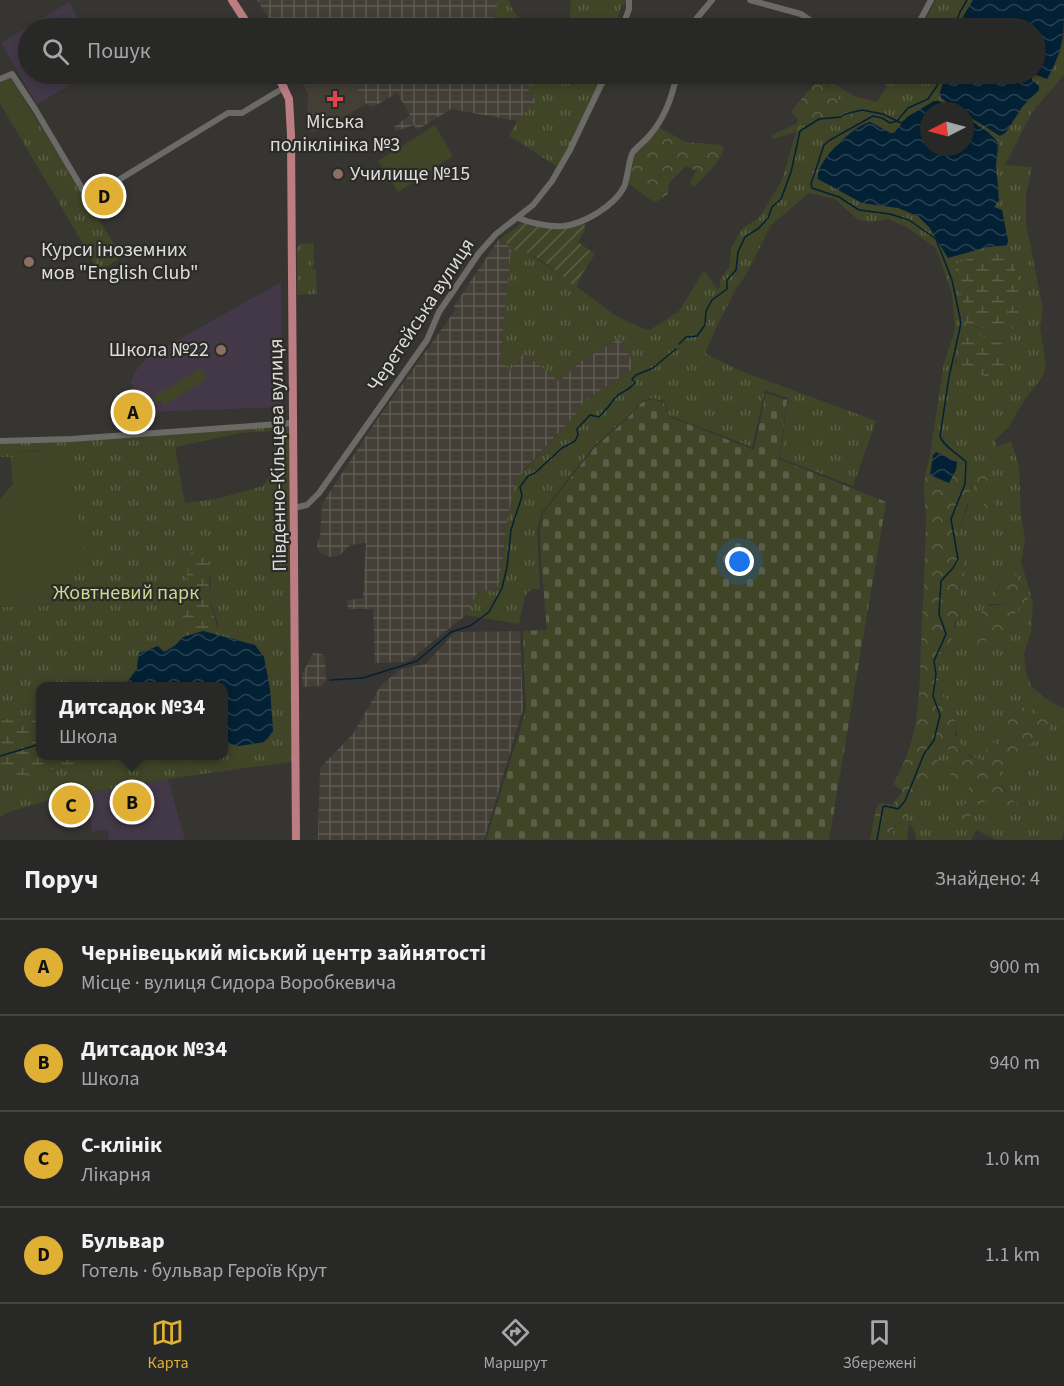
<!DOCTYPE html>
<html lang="uk">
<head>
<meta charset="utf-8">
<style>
  body { margin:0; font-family:"Source Sans 3",sans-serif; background:#343432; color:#f1f3f6 }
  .compass { position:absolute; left:920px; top:102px; width:54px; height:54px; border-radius:50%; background:#282826; box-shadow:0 3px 9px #0003; rotate:264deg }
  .you { position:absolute; left:740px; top:562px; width:21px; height:21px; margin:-15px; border:4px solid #fff; border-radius:50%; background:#1a73e8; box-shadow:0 0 0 9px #1a73e833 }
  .badge { display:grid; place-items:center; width:39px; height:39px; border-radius:50%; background:#dfb034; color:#111; font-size:20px; font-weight:700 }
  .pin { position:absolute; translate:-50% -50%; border:3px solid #fff; box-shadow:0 2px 6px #0006 }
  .popup { position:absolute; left:36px; top:682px; width:192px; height:78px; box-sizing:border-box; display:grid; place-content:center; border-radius:12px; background:#282826; filter:drop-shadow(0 2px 4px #0005); font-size:20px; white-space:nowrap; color:#a5a6a7 }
  .popup b { font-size:22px; color:#f1f3f6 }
  .popup::after { content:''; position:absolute; left:50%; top:100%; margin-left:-12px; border:12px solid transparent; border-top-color:#282826 }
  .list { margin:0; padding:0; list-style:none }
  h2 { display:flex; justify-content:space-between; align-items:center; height:78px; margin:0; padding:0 24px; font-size:26px }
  h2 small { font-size:20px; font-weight:400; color:#a5a6a7 }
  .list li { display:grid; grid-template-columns:39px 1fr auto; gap:18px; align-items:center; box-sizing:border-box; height:96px; padding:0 24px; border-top:2px solid #444443 }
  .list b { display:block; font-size:22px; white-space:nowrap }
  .list p { margin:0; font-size:20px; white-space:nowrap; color:#a5a6a7 }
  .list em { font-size:20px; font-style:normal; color:#a5a6a7 }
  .icon { flex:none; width:33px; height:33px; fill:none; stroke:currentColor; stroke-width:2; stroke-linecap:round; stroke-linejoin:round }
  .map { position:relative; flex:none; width:1064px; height:840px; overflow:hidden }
  .search { position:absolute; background:#282826; box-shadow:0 3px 9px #0003; left:18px; right:18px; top:18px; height:66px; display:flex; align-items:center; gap:15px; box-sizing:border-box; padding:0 21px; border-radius:33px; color:#a5a6a7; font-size:22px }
  .sheet { height:462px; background:#282826 }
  nav { display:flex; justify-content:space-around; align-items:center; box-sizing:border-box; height:84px; border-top:2px solid #444443; background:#282826; font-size:16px; color:#a5a6a7 }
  nav a { display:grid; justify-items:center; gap:3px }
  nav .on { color:#dfb034 }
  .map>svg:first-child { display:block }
</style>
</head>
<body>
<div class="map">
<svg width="1064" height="840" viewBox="0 0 1064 840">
  <defs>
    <pattern id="industrial-grid" width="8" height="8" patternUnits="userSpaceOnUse" patternTransform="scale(1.5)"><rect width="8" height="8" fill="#433f36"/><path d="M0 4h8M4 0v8" fill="none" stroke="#5e5a52"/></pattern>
    <pattern id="grass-tufts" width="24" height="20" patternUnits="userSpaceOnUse" patternTransform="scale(1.5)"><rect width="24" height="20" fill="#404528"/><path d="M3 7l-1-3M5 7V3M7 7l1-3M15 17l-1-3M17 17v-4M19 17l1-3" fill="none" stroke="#5b5f47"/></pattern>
    <pattern id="forest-crowns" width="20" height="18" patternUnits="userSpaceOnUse" patternTransform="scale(1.5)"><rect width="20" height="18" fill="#404528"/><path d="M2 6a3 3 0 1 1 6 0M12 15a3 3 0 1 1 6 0" fill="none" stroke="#5b5f47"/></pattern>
    <pattern id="wetland-marsh" width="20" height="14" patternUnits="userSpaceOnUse" patternTransform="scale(1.5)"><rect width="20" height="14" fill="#404528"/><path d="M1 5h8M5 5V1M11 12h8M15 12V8" fill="none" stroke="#5b5f47"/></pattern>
    <pattern id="cemetery-stones" width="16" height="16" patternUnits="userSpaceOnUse" patternTransform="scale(1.5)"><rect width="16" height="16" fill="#404528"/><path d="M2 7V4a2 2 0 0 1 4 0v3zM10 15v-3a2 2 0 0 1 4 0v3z" fill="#5b5f47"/></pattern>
    <pattern id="garden-furrows" width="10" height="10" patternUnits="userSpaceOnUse" patternTransform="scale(1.5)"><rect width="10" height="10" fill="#404528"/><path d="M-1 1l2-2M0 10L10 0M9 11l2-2" fill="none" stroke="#5b5f47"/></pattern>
    <pattern id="water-waves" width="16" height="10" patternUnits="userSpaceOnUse" patternTransform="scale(1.5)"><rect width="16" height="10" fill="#032135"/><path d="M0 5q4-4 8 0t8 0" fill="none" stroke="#274152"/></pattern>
  </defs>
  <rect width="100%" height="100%" fill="#363532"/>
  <path fill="url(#industrial-grid)" d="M257 0H496L498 3 492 28H275Z
    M348 74H519L536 101 517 121 451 109 417 130 414 125 396 131 394 127 410 115 397 93 373 107 366 104Z
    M499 239 506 242 511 250 504 326 509 369 524 353 559 381 580 362 620 338 632 361 631 370 584 401 578 412 524 470 506 527 501 575 496 593 479 590 466 615 407 662 375 663 373 609H348L347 600 363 598 366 543 350 545 340 555 331 557 320 553 317 545 320 536 322 504 376 421 456 309 454 306Z
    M520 631 523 709 484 840H318L320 768 353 734 381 685 401 669 426 664 455 632Z
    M313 653 322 654 325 658 326 680 322 686 303 687 302 674Z"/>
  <path fill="#433848" d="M69 2 84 28H28V74H89L37 104 1 43Z
    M281 282 282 407 148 412 131 383 134 373 146 358Z
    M168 779 185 840H109L107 829 92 832 87 793Z"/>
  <path fill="#433f36" d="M297 74H348L366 104 320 131 310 132 306 128 308 94Z"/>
  <path fill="url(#grass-tufts)" fill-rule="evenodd" d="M496 0H509C513 17 527 25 543 28H492L498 3Z
    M571 0H634L622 5 618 17 627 21 625 28H569Z
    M936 0H973L964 15 958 28H921Z
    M1064 39V75L1032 112 1005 165 1032 167 1026 194V223L1043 310 1040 328 1046 364 1043 376 1025 399 1008 428 995 440 997 447 1011 441 1019 467 1021 514 1025 540 1021 561 1033 604 1031 632 1024 653 1026 672 1031 686 1049 701 1064 708V829L1062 840H997L976 830 971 840H916L914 830 909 823 907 840H893C891 827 897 824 907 818V801L914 796C914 785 919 781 929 777L934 745 938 741 945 743 954 751 956 780H967L971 786 968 801 971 807 974 803 985 801 1015 814 1007 792 995 780 1005 766 1021 751 1047 715 1043 708 1037 710 1038 713 1033 715 1014 712C1016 726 1006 735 997 745L992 742 987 758 982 761C963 754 955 740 955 720L949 717 948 713 951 707C934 688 938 680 939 656 951 643 952 627 962 613L960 591 965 576 962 545 958 532 967 509 971 485 956 459 931 448 944 363 955 330 952 294 936 248 905 226 887 219 872 222 858 220 835 199 809 193 771 225 746 275 737 287 717 326 705 353 736 369 876 421 853 486 780 458 788 398 765 390 752 447 670 416 664 401 652 398 641 402 627 417 594 446 542 512 537 530 540 589H531L525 596 519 624 466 615 479 590 496 592 501 575 506 527 515 481 578 412 584 401 631 370 632 361 620 338 580 362 559 381 524 353 510 370 500 361 511 250 519 249 532 256 564 277 616 316 641 328 650 330 679 311 704 270 717 289 720 287V280L729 267 732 247 738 235 743 228 759 218 782 180 796 132 803 125 815 119 837 127 865 113 864 107H851L822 111 819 107 822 104H835L840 101 822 77 856 97 877 102 887 86 876 77 884 74H946L939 96 960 111H955L936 101 907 117 896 132 893 133C885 131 874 121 868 122 852 125 820 161 817 175L862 203 898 208 918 216 929 227 948 258 987 247 1006 246 1008 241 1002 210 994 207C1003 196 996 177 996 163 997 157 999 150 999 144L988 132 965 117V114L999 135 1005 134 1022 107 1039 89 1038 85 1032 80V76L1037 75 1045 79 1048 78 1059 55ZM1004 253 1010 255 1013 262 1021 322 1017 327C1004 332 975 331 965 320L962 296 955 268 967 259ZM963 334 998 341 1004 345 1007 366 1005 379H995L955 364ZM1015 575 1028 599 1018 609 1009 625 986 636V641L978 649 975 645 977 630 980 628 981 613 990 604H1012L1015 598 1009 592 1002 594 993 592 1008 577Z
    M519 74H609L605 86 561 169 509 136 517 121 536 101Z
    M40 125 122 257 99 271 20 137Z
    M314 243 313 269H316L317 294 297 295V247L300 244Z
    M293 424 296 761 168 779 87 793 57 798 9 812 0 817V779L66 767 99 756H224V743L239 746 273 731 270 689 237 639 218 636V623L210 600 211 576 187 564 188 585 184 612 183 637 169 650 137 658V669L124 686H40V714L0 720V607L49 606 58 597 85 545 37 450 13 452V457H0V441ZM272 431 276 436 274 470 263 486 216 499 185 503 175 447 241 433Z"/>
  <path fill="url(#forest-crowns)" d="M806 74H818L840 101 835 104H822L819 107 822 111 851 107H865V113L837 127 815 119 803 125 796 132 773 139 772 135 796 124 798 120 791 112 814 84Z
    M658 127 686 142 721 145 724 149C720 163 704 176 694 187L690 183 696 171 686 166 669 183 668 194 656 202 649 199 628 183 633 153Z
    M931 448 956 459 960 466 970 471V496L958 532 962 545 965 576 960 591 962 614 954 623V636L939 656 938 683 941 695 951 702 949 717 955 720V735L970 757H977L982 761 987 758 985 751 991 742 997 745 1011 728 1007 722 1015 715 1014 712H1008L1004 709 1005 703 1021 701 1024 708 1031 710 1034 715 1038 713 1037 710 1027 703 1030 696H1037L1044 702 1043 708 1047 715 1049 730 1021 751 1024 760 1015 770 1005 766 995 780 1018 806 1014 814 999 807 991 808 985 801 980 805 974 803 971 807 973 812 965 824 961 822 963 806 968 801 964 798V792L971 786 966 780H956L950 774 947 764 954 761V751L946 749 945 743 938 741 934 745 940 752C938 759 935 770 929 776 923 783 921 778 914 789L916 794 908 801 907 818 902 823 895 825 892 832 893 840H870L876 809 880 803 892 805 903 791 893 784C921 736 919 697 921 643 923 602 925 561 926 520 926 508 923 495 924 484 925 472 930 460 931 448Z
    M985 461 989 463 990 472 986 484 995 505 994 510 990 511C977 501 968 470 985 461Z
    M1011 575H1015L1028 599C1018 609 1009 619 1009 633L1002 637 998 631 986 636V641L978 649H974L973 636 980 628 981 613 985 606 1012 604 1015 598 1009 592 1000 597 993 592Z"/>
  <path fill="url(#wetland-marsh)" d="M1004 253C1008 254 1009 253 1011 257 1017 266 1022 313 1020 323 1010 337 981 329 967 323L965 320 962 296 955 268 956 264 967 259Z
    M964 332 976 334 1003 344C1008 354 1009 370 1005 379H995L957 367V356Z
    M194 546C215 558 208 578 210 598 211 611 218 622 218 636L203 631 183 637V599L187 592 188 585 187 564Z
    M40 714V756H99L66 767 0 779V720Z"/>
  <path fill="url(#cemetery-stones)" d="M766 393 787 400 779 459 886 502 829 840H486L526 710 523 631 547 630 541 561 540 529 543 513 595 447 627 419 641 403 652 399 663 402 670 417 754 450Z"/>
  <path fill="url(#garden-furrows)" d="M584 218 585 230 578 242 595 254 582 274 576 288C562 275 529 247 511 250L506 242 500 239 526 220 558 226Z"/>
  <path fill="#404528" d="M10 77 40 125 20 137 0 104V83Z
    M435 125 453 156 398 192 378 161Z
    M201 368 207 379 164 405 161 400 150 406 147 401Z
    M66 450V471L69 474 85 545 58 597 49 606 0 607V499L13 484 10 457H13V452Z"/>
  <path fill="url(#water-waves)" d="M973 0H1064C1064 35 1064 48 1047 79L1037 75 1032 76V80L1039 86V90L1022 107 1006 132 1000 136 965 114V111H960L941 98 940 92 946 74H1036V28H958L964 15Z
    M934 101H939L955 111H929V147H965V117L988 132 998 142 996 166 999 201 994 207 1002 210 1008 241 1007 245 987 247 948 258 929 227 918 216 898 208 862 203 818 179C815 161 853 127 870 122L890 133H894L907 117Z
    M936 452 957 462 956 470 949 483 930 475 933 455Z
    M203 631 255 645 264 657 270 689 273 731 265 742 239 746 224 743V686H124L137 669 139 653 158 646 164 652 176 645 183 637Z"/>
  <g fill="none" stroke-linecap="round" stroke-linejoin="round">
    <path stroke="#032135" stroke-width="1.5" d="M954 28 960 12 967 0
      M679 344 686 337 697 336 705 325 706 311 712 300 727 289V280L736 270 738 252 745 237 759 228 768 218 772 207 781 199 791 172 800 131 819 119 841 117 845 114 862 110 883 114 901 123 904 121
      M330 680 363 678 417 661 451 632 470 626 489 612 502 588 507 567 511 530 522 496 520 487 528 476 535 473 562 448 575 441 578 435 577 429 590 415 599 417C605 411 610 405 615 398 621 392 629 390 635 383L632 379 636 375 653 368 676 349
      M0 756 40 744
      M877 840 883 807 886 806 898 809 905 801 924 754 934 740 940 715 933 696 936 674 934 661 946 634 939 614 941 581 953 568 958 559 951 519 965 484 966 462C958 454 943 446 940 436L949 377 961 323 952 280 936 239 909 220 890 214 859 210 839 197 812 188 811 184 824 145 830 140 873 116 882 118 890 123 897 121 908 108 928 99 937 86 941 74"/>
    <path stroke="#6c6a67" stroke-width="6" d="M750 0 801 14 821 28
      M622 28 629 9V0
      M690 28 697 18 712 0
      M916 28 931 0
      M0 79 12 74 35 109 86 195H94L228 113H242L285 87
      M518 218C530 223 549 227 563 226 584 224 614 206 624 187 628 178 629 156 633 152 638 146 644 142 649 136 665 118 672 97 677 74
      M0 441 71 439 293 423
      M294 508 307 505 319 493 427 340 439 312 479 253 496 234 533 205 552 181 570 150 606 74"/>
    <path stroke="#bc7d82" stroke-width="8" d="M232 0 250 28
      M277 74 289 99 291 135 296 840"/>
  </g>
  <path fill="#e0444e" stroke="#2c2b28" stroke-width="2" d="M332 90h6v6h6v6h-6v6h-6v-6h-6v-6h6z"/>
  <g fill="#8d6e63" stroke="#2c2b28" stroke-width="2">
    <circle cx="338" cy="174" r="6"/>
    <circle cx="29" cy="262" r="6"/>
    <circle cx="221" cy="350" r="6"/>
  </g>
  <g text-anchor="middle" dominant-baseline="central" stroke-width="4.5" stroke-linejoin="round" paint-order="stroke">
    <g font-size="20" fill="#dddddb" stroke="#2c2b28" text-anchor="start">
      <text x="335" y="122" text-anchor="middle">Міська<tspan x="335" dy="23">поліклініка №3</tspan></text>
      <text x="350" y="174">Училище №15</text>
      <text x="41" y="250">Курси іноземних<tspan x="41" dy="23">мов "English Club"</tspan></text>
      <text x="209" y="350" text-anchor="end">Школа №22</text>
    </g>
    <g font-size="20" fill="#dddddb" stroke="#2c2b28">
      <text transform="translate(421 315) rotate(-57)">Черетейська вулиця</text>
      <text transform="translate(278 455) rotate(-91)">Південно-Кільцева вулиця</text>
    </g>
    <g font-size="20" fill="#cad891" stroke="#2c2b28">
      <text x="126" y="593">Жовтневий парк</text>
    </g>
  </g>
</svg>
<svg class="compass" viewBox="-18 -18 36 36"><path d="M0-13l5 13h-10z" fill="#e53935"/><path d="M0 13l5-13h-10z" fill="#a5a6a7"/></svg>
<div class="you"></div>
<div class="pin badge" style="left:133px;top:412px">A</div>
<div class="pin badge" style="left:132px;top:802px">B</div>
<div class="popup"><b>Дитсадок №34</b>Школа</div>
<div class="pin badge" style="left:71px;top:805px">C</div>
<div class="pin badge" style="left:104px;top:196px">D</div>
<div class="search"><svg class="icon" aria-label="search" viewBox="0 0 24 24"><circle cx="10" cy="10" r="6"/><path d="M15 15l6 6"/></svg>Пошук</div>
</div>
<section class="sheet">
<h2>Поруч<small>Знайдено: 4</small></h2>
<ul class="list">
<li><span class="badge">A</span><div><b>Чернівецький міський центр зайнятості</b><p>Місце · вулиця Сидора Воробкевича</p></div><em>900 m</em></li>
<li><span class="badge">B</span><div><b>Дитсадок №34</b><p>Школа</p></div><em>940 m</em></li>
<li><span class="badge">C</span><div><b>С-клінік</b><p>Лікарня</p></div><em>1.0 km</em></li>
<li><span class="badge">D</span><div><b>Бульвар</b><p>Готель · бульвар Героїв Крут</p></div><em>1.1 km</em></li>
</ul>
</section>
<nav>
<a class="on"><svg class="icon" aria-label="map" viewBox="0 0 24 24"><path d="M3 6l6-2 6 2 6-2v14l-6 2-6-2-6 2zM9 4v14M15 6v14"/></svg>Карта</a>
<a><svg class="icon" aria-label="directions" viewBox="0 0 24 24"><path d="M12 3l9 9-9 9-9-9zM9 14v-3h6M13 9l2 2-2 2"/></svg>Маршрут</a>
<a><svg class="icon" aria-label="saved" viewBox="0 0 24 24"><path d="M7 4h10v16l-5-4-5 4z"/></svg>Збережені</a>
</nav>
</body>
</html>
